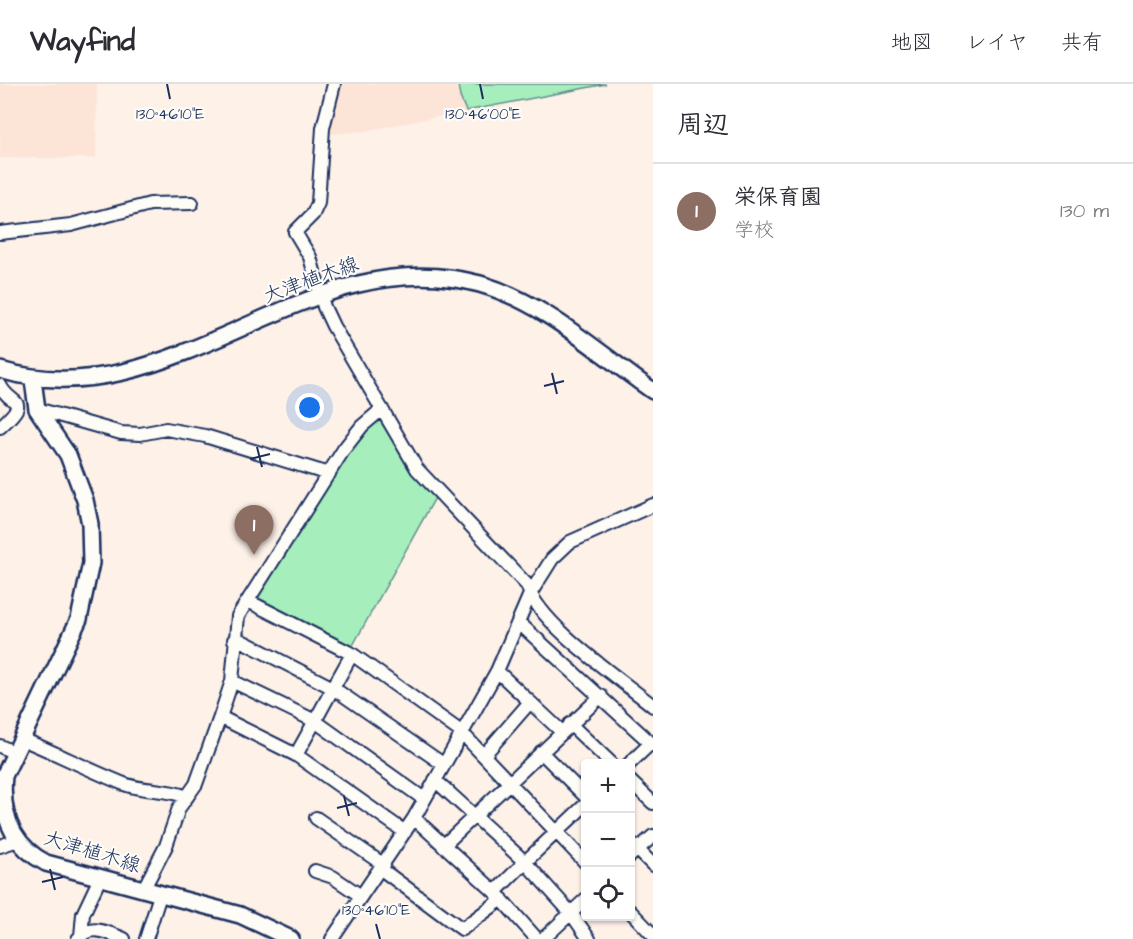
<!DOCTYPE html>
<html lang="ja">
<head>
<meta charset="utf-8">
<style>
  body { margin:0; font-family:"Architects Daughter","Klee One",sans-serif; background:#f2f2f3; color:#2b2b33 }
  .controls { position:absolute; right:18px; bottom:18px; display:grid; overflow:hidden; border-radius:6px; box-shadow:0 2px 4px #0004 }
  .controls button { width:54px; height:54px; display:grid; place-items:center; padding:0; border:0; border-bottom:2px solid #e1e1e2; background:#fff; color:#2b2b33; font:30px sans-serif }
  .you { position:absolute; left:310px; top:324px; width:21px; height:21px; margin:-15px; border:4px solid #fff; border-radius:50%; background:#1a73e8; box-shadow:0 0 0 9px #1a73e833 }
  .badge { display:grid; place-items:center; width:39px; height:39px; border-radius:50%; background:#db2777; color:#fff; font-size:20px; font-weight:700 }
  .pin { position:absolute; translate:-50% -50px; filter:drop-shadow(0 2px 3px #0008) }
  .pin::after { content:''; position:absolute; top:32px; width:21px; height:18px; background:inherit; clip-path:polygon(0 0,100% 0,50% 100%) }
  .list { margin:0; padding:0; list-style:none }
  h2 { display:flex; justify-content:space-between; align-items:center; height:78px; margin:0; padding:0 24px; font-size:26px }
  h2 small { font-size:20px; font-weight:400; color:#7c7c81 }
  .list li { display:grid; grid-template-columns:39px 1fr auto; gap:18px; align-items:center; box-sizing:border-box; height:96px; padding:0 24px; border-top:2px solid #e1e1e2 }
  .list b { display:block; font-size:22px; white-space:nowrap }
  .list p { margin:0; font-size:20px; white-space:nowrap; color:#7c7c81 }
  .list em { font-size:20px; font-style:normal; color:#7c7c81 }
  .icon { flex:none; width:33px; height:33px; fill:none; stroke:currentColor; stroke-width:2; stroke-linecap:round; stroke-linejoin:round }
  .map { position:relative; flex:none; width:653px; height:855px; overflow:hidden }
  header { display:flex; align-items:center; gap:36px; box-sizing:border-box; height:84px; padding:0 30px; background:#fff; border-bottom:2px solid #e1e1e2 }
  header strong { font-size:28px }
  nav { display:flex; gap:33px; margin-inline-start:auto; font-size:21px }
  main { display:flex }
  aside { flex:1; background:#fff }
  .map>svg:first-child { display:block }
</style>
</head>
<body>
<header>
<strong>Wayfind</strong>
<nav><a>地図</a><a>レイヤ</a><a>共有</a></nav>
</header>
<main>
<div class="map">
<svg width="653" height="855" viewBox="0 0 653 855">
  <rect width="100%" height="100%" fill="#fdf1e8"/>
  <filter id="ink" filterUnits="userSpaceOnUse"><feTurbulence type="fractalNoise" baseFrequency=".0167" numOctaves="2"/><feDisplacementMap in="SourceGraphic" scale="12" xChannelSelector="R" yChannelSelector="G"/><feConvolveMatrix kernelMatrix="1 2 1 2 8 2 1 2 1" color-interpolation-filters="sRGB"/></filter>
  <g filter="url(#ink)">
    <path fill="#fce4d6" d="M0 0H97L96 74H0Z
      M339 0H458L460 13 466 27 364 47 331 50 329 37Z"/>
    <path fill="#a6eebc" stroke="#608e8d" stroke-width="1.5" d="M458 0H606L466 27 460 13Z
      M378 335 386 337 436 412 352 563 256 515V511L365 344Z"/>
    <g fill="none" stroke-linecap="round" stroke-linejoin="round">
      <defs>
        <path id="minor" d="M334 0 323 44 318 119 313 130 295 148 310 173 324 223 333 242 417 385 527 501C539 541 619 594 653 622
          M0 149 71 141 150 120 192 119
          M0 301C10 323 33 313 0 343
          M37 325 121 349 140 350 166 345 205 352 329 390
          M248 517 352 570 461 648 586 779
          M518 538 653 661
          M234 556H240L333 604 352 570
          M232 597 315 637 296 671
          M530 618 562 648
          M220 633 296 671 405 748
          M570 640 612 680
          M22 655C56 669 89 686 124 700 145 708 166 704 187 713
          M0 662 15 669
          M541 668 586 713
          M484 671 530 618 497 587
          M629 680 651 659
          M435 696 525 778 495 808
          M630 697 653 719
          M424 715 315 637 333 604 443 680
          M586 720 525 778 571 829 586 815
          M316 734 384 781
          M414 734 495 808 537 855
          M630 758 653 781
          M0 762 15 757
          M443 762 601 612
          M630 772 653 752
          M381 785 462 845 502 815
          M315 787 333 793 361 812
          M143 806 166 762 179 724 196 700 220 633 232 597 238 532 344 365 362 342 382 325
          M630 827 653 851
          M81 852 83 830 100 794
          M78 855C90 839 109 849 124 855
          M146 855 160 811
          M332 855 414 734 497 587 530 510 552 475 570 458 653 421
          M543 855 571 829 589 855"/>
        <path id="major" d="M0 286C174 338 307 152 480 200 546 219 598 269 653 307
          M33 296 37 325 68 371 85 416 90 440 91 479 79 535 4 692C0 731 12 761 46 779L240 831 291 855"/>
      </defs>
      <use href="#minor" stroke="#1b2f5e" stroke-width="16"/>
      <use href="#major" stroke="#1b2f5e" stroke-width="20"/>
      <use href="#minor" stroke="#fdfcf7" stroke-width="12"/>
      <use href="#major" stroke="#fdfcf7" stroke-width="15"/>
    </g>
  </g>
  <path fill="none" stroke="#1b2f5e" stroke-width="2" d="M167 0 170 15M480 0 483 15M552 289 557 310M544 302 564 297M257 363 262 383M250 375 270 370M344 712 349 732M337 724 357 719M50 785 55 806M42 798 63 793M376 840 380 855"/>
  <g text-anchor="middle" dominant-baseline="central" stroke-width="4.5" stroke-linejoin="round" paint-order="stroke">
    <g font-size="20" fill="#1b2f5e" stroke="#fdfcf7">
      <text transform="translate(311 196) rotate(-20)">大津植木線</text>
      <text transform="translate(92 768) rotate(17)">大津植木線</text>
    </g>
  </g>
  <g font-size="15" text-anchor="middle" fill="#1b2f5e" stroke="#fdfcf7" stroke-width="4.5" stroke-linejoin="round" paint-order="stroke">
    <text x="483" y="35">130°46'00"E</text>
    <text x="170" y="35">130°46'10"E</text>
    <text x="376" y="831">130°46'10"E</text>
  </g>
</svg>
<div class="controls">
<button>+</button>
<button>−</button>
<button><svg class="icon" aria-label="locate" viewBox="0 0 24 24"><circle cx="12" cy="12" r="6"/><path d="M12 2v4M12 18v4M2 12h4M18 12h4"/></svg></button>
</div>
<div class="you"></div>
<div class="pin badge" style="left:254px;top:471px;background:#8d6e63">1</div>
</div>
<aside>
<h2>周辺<small></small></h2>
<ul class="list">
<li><span class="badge" style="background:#8d6e63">1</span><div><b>栄保育園</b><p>学校</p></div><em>130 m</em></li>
</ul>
</aside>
</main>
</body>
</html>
